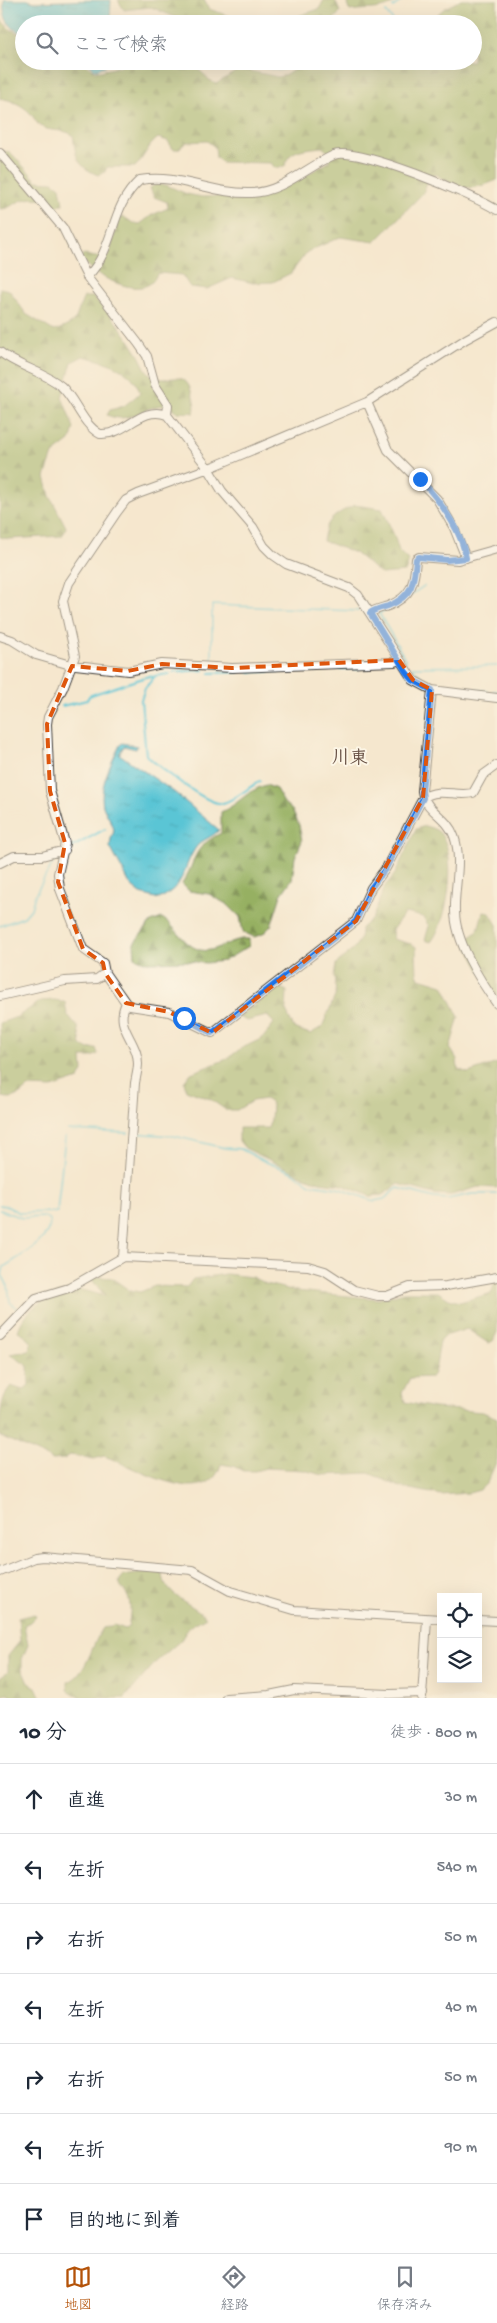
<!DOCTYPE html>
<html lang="ja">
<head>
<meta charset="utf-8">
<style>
  body { margin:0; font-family:"Gochi Hand","Klee One",sans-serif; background:#f2f2f3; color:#1f2937 }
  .controls { position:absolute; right:15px; bottom:15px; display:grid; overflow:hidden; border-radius:0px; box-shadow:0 5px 20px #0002 }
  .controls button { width:45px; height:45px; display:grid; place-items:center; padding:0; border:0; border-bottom:1px solid #e0e1e3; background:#fff; color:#1f2937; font:25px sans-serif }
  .stop { position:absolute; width:15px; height:15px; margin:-11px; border:4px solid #1a73e8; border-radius:50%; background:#fff }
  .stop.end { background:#1a73e8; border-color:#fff; box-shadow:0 1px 5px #0008 }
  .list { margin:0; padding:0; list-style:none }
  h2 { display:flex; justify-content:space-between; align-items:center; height:65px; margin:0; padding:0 20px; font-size:21px }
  h2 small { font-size:16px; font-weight:400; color:#747a83 }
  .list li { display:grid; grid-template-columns:32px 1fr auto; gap:15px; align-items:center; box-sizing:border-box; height:70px; padding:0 20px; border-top:1px solid #e0e1e3 }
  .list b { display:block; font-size:19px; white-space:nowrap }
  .list em { font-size:16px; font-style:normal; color:#747a83 }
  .icon { flex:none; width:28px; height:28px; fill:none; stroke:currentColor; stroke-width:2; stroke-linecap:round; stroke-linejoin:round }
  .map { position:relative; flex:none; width:497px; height:1698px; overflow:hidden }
  .search { position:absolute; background:#fff; box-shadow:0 5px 20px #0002; left:15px; right:15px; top:15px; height:55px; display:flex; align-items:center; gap:12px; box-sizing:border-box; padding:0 18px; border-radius:28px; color:#747a83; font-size:19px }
  .sheet { height:555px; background:#fff }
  nav { display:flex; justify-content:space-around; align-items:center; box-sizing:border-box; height:70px; border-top:1px solid #e0e1e3; background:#fff; font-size:14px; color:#747a83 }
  nav a { display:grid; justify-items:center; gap:2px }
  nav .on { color:#b45309 }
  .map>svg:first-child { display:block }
</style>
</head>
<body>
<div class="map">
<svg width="497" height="1698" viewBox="0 0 497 1698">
  <defs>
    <pattern id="forest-firs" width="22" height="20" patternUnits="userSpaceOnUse" patternTransform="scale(1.25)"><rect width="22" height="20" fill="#96b062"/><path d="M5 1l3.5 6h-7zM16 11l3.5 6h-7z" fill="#7a8e50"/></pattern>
    <pattern id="water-ripples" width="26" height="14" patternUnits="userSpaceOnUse" patternTransform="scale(1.25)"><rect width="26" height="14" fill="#5ac5d5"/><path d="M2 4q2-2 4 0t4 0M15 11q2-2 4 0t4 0" fill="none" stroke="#4ea9b6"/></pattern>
  </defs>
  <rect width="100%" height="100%" fill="#fcf5e5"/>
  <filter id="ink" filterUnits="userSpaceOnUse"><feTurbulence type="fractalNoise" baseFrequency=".02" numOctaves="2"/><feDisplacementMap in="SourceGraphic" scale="10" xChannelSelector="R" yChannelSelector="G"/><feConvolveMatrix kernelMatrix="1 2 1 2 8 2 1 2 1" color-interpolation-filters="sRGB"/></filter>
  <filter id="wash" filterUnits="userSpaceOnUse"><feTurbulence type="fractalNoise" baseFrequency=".0096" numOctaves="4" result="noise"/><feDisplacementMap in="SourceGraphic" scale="20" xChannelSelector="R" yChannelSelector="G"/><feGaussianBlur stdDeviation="1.12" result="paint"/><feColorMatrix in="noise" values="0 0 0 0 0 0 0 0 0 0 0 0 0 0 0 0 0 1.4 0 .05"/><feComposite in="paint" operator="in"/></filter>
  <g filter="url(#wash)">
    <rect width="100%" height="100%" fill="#f5e7ce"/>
    <path fill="url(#forest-firs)" stroke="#59663f" d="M118 0H204L209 9 245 22 253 19 286 20 319 9 324 0H335L340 12 333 20 318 24H191L151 7 124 10Z
      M349 0H397C386 12 365 8 350 11L347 5Z
      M461 0H497V180C472 191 458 191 436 174L430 175 423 193 375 242 340 237 307 252 291 273 273 282 253 283 232 278 207 289 190 287 182 275 158 273C156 275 154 281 151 283 133 297 92 274 81 259L83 254 95 257 109 256 119 218 124 217 133 223 140 224 152 215 168 208 167 202 154 197 150 188 155 185H166L187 194 202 197 225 196 236 201 248 200 281 189 329 162 330 153 322 147C307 149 288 148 285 166L275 168 271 163 222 162 216 158 215 147 207 141 187 142 178 149H173L168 141 158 138C148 145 144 158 135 167H107L105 172 98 175C76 166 76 157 73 135 63 128 48 133 39 125 35 121 33 115 29 112 24 106 8 98 0 99V19L10 29 24 37V61H81L96 72 118 67 128 61H157C165 66 175 60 184 61 199 64 204 79 216 84L240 69 278 77 286 75 307 61H473V24H426L445 8Z
      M0 151 10 152 37 181 53 182 60 187 63 204 56 207C44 198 33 195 18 202 11 205 9 209 0 209Z
      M0 288 9 290 26 314 54 331C81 322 73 320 84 297H93C110 313 124 331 136 351 141 357 144 369 150 374 166 388 184 364 192 394 194 400 196 406 194 413 190 412 182 413 178 412 172 409 172 405 164 405 141 407 130 425 107 415L110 410 124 406 140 393C133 367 105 362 83 356L72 362 62 397 74 428 70 441 53 454 45 477 50 496 66 527 62 536 9 539 0 537Z
      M355 505 382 509 394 535 399 551 409 561 405 572 381 574 355 553 323 541C326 518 336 514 355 505Z
      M266 785 276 789 284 803 292 810 299 825 302 841 295 857 292 879 281 895 271 926 263 934 254 937 243 932 240 917 228 905 209 894 189 891 182 884C198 859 190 849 221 833V812C239 804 246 791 266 785Z
      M425 826C429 827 436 829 439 832 459 853 448 922 431 942L425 940 429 926 423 917 405 913 392 930 393 939 411 944 416 947 417 975 420 978 443 985 459 1017 450 1048 457 1059 458 1069 468 1073 497 1063V1188L478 1187 451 1195 434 1194 399 1184 382 1195 370 1196 343 1185 320 1182 305 1177 245 1148 239 1141V1128H268L271 1119 272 1104 265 1099 252 1101 237 1110H226L210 1099 186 1090 184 1082 191 1073 227 1059 240 1049 263 1038 274 1023 267 1016 247 1021 238 1017 279 987 287 991 286 1011 294 1028 310 1034 322 1027 336 994 334 976 336 964 354 948 360 939 361 928 372 919 385 886 395 874 416 829Z
      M483 912 490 913 497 925V995L492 993 466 944 468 939 478 930Z
      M162 918C177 927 183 945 200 950 216 954 231 937 249 939V946L224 961 206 963 188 961 147 962 135 957 134 943 151 922Z
      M55 1000 65 1002 67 1014 78 1027 81 1045 87 1049 96 1048 98 1054 92 1057H82L83 1071 79 1079 52 1088 28 1087C19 1096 14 1100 2 1097L0 1023 17 1017 41 1001Z
      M226 1274 252 1277 266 1284 296 1291 379 1299 404 1292H438L449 1299 460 1302 492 1293 495 1280H497V1332L493 1341 488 1343 467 1329 442 1337C436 1350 439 1364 432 1377L410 1378 402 1393 405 1402 435 1408 483 1412 497 1418V1460L487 1483 480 1490 469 1493 441 1495 400 1487 369 1473 323 1475 303 1470 266 1468 255 1471H243L233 1466 221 1464C208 1513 133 1466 104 1456L94 1459 70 1455 64 1459 53 1460 0 1436C0 1419 0 1397 11 1386L23 1390 29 1385 28 1366 10 1354 29 1351 31 1342 25 1335 18 1331C25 1308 50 1292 75 1290 84 1289 96 1294 105 1296L89 1276 112 1278 129 1290 140 1292 155 1286 187 1287 193 1279Z
      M158 1571 163 1574C164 1596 192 1603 206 1617L189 1627 181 1640 156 1662 125 1698H81L68 1690V1682C87 1675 91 1645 103 1628L114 1625 125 1629 128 1627C130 1617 132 1604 127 1595 124 1589 121 1589 119 1581L123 1576Z
      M34 1614 36 1616 30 1622 24 1625 28 1645 22 1659V1669L28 1683 36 1687 41 1698H12L9 1694 0 1696V1678L8 1672V1656L20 1641 18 1618Z"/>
    <path fill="url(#water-ripples)" stroke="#3b7078" d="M4 0H27L34 2 111 0 110 24H24V35C8 27 2 17 4 0Z
      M86 61H124L116 65 110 64 95 70Z
      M122 743 137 746 136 749 124 746 119 754 174 792 219 830C213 837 203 839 197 846 182 866 188 884 159 899L141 894 131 886 110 847 111 839 114 831C113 822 106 815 103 806 99 785 111 764 120 745Z"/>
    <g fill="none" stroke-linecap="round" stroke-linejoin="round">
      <path stroke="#5ac5d5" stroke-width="2" d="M393 7 403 0
        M386 12 396 24
        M218 61 243 62 278 70 284 69 295 61
        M408 597 424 586
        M393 607 379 613 406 661
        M212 664V605L358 611
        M412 667 497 666
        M412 667 424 680 434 684 487 691
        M323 669H358
        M174 672 204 670
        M247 672 317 670
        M210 673 240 672
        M169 674 155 676 145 688 141 700 146 755C158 766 209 807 223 803 235 800 249 787 260 781
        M493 691H497
        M62 706 87 700 89 696 97 693 149 676 153 677
        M69 849 105 829
        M0 926 24 917 31 909 35 895 55 859 59 856
        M68 1130 128 1133
        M133 1133 174 1136 225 1148 241 1149 266 1162 292 1172 310 1184 337 1188 374 1201 384 1199 398 1188 434 1198 448 1199 472 1194H497
        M0 1205 6 1206 20 1213 57 1212 65 1137
        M0 1210 22 1218 44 1217 50 1220C51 1241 20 1256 4 1267L2 1275 7 1284
        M8 1285 10 1302 18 1309H23"/>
    </g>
  </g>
  <g filter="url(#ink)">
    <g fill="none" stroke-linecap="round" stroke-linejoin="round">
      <defs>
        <path id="street" d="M0 153 63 228 87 277 138 343 147 356 155 385 168 405 167 415
          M87 277C117 246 108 209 140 180 178 173 214 195 252 193 282 192 307 167 334 155 357 146 473 195 497 210
          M497 322 466 339 367 402 217 465 138 494 126 500 117 512 69 583 63 601 75 656 63 688 48 717 47 724 50 791 65 843 58 874 60 889 83 949 103 963 105 973 126 1003 130 1006 169 1012 212 1033 356 921 371 888 386 868 423 798C439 787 456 797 473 793L483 775 497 765
          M0 352C18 367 43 371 61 386 76 400 82 424 100 434 126 436 140 405 167 415L208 468 222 491 253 527 264 546 273 555 286 564 349 588 358 595 413 680 432 690 497 698
          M367 402 388 450 437 499 454 528 466 558
          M370 613C375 609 382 608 388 606 413 596 414 583 416 559L419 557 458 560 497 549
          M0 636 12 640 36 655 67 664 128 671 162 664 232 668 394 662 399 660
          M432 690 422 791C425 811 447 816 454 836 463 861 454 886 455 911 455 941 480 981 497 1004
          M0 863 14 856H42L65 850
          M0 996 65 981 97 979 105 973
          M123 1257 135 1083C137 1072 140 1063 136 1052 130 1034 116 1024 126 1003
          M0 1336 36 1298 69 1288 123 1257 308 1266 325 1271 354 1290 378 1296H387L410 1287 446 1286 497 1277
          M0 1572 34 1558 43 1557 192 1570 230 1591 294 1610 441 1619
          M478 1620 497 1621
          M422 1697 427 1619
          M226 1698 269 1695 294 1690 390 1694 423 1693"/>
      </defs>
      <use href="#street" stroke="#3d3a37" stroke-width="10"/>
      <use href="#street" stroke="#fff" stroke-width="8"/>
    </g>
  </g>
  <g fill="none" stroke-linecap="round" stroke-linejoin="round" filter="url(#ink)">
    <path stroke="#1a73e8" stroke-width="6" d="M184 1018 212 1033 356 921 371 888 386 868 423 798 422 791 432 690 413 680 406 672 370 613C375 609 382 608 388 606 413 596 414 583 416 559L419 557 447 560 466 558C461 529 439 500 420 479"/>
  </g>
  <path d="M0 0H497V1698H0ZM399 660 413 680 432 690 423 798 356 921 212 1033 169 1012 126 1003 105 973 103 963 83 949 58 882 65 843 50 791 47 724 72 666 128 671 162 664 232 668Z" fill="#f5e7ce" fill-opacity=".55" fill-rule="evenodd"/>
  <path fill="none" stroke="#de560d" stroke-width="4" stroke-dasharray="10 6" stroke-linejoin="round" d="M399 660 413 680 432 690 423 798 356 921 212 1033 169 1012 126 1003 105 973 103 963 83 949 58 882 65 843 50 791 47 724 72 666 128 671 162 664 232 668Z"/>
  <g text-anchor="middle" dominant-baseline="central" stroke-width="4" stroke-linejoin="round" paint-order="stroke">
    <g font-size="18" font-weight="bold" fill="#664f43" stroke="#fcf5e5">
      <text x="350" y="759">川東</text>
    </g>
  </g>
</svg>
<div class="controls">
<button><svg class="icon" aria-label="locate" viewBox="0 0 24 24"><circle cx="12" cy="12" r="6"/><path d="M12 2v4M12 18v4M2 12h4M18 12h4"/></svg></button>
<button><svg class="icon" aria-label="layers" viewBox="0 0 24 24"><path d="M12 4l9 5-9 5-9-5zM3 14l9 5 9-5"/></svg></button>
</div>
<div class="stop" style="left:184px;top:1018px"></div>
<div class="stop end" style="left:420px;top:479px"></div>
<div class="search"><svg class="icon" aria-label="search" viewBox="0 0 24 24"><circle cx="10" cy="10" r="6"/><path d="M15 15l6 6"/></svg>ここで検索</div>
</div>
<section class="sheet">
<h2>10 分<small>徒歩 · 800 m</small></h2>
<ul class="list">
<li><svg class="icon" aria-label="ahead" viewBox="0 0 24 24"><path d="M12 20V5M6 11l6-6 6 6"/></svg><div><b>直進</b></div><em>30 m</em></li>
<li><svg class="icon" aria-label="left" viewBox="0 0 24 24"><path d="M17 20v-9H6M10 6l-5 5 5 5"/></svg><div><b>左折</b></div><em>540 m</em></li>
<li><svg class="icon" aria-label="right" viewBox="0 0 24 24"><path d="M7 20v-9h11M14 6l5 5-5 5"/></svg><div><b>右折</b></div><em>50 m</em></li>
<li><svg class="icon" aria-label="left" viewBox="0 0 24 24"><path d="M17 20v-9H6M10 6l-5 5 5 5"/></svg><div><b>左折</b></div><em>40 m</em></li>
<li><svg class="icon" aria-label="right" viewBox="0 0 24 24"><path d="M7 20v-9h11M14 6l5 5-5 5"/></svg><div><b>右折</b></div><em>50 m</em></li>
<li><svg class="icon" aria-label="left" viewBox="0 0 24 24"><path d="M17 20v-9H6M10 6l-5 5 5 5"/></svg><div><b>左折</b></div><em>90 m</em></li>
<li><svg class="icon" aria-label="arrive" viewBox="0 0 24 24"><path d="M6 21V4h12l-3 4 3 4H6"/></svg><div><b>目的地に到着</b></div></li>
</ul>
</section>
<nav>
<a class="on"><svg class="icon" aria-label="map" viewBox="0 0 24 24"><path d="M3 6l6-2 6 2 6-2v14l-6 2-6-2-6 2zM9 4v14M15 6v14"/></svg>地図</a>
<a><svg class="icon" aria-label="directions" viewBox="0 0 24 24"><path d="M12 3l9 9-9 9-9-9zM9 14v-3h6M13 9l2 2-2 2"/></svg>経路</a>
<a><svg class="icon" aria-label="saved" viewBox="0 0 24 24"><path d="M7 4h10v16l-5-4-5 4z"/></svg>保存済み</a>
</nav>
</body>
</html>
